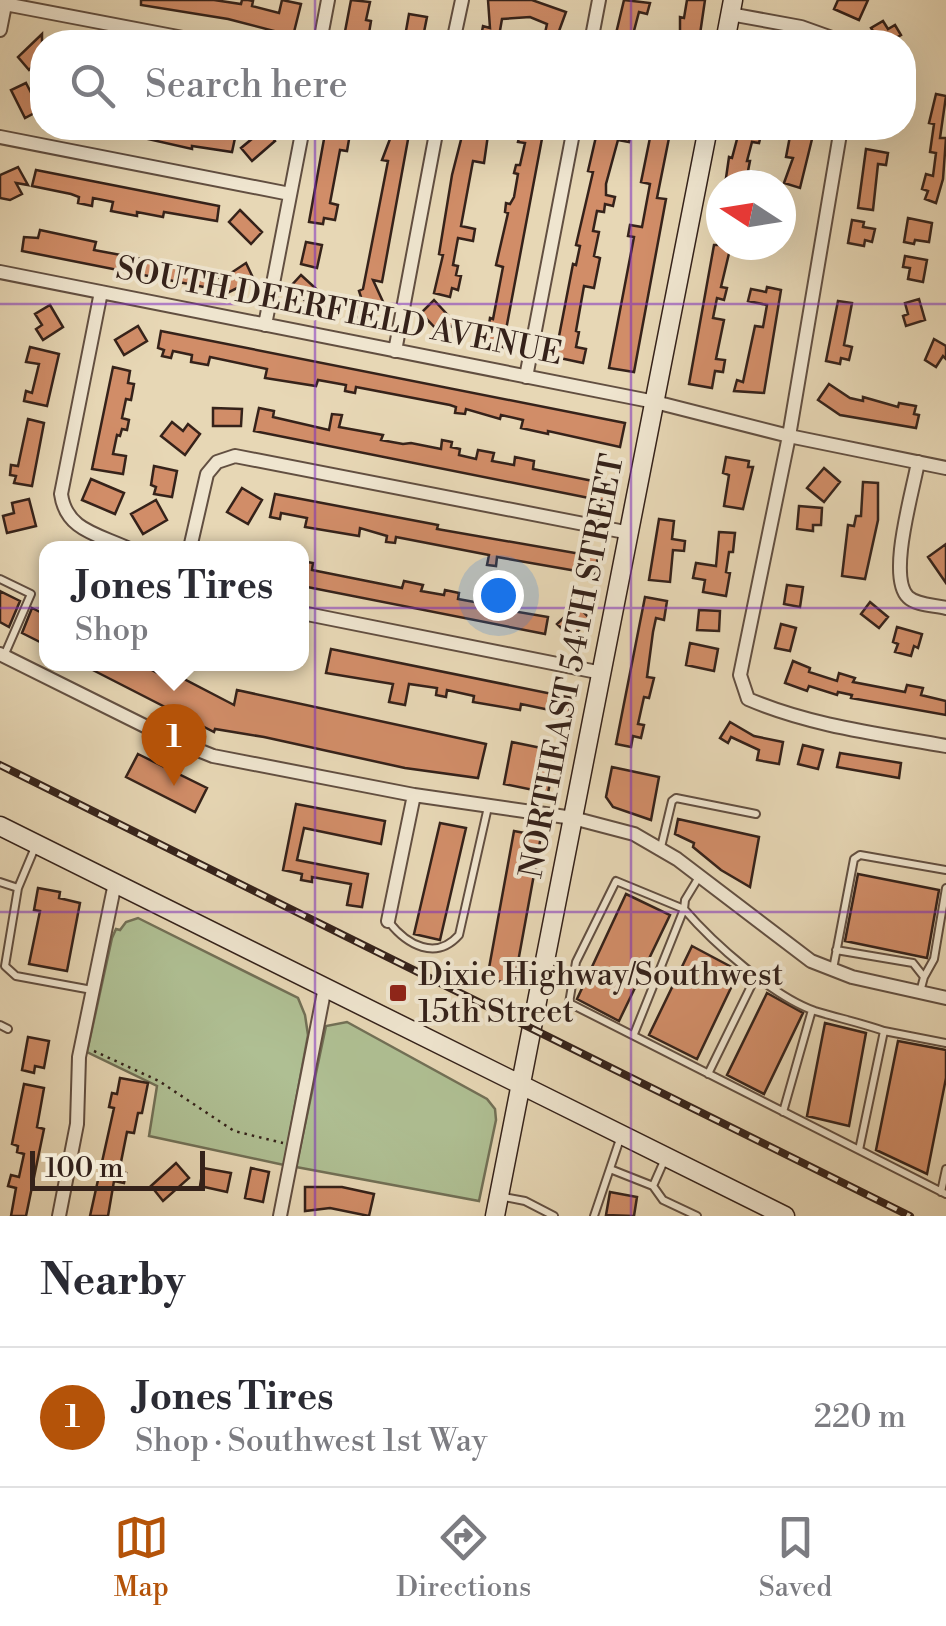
<!DOCTYPE html>
<html lang="en">
<head>
<meta charset="utf-8">
<style>
  body { margin:0; font-family:"Libre Bodoni",serif; background:#f7f7f7; color:#2b2b33 }
  .compass { position:absolute; left:706px; top:170px; width:90px; height:90px; border-radius:50%; background:#fff; box-shadow:0 10px 40px #0002; rotate:282deg }
  .scale { position:absolute; left:30px; bottom:25px; width:175px; box-sizing:border-box; padding-left:10px; border:5px solid #35221a; border-top:0; font-size:28px; line-height:35px; white-space:nowrap; color:#35221a; -webkit-text-stroke:8px #efe5cf; paint-order:stroke }
  .you { position:absolute; left:498px; top:595px; width:35px; height:35px; margin:-25px; border:8px solid #fff; border-radius:50%; background:#1a73e8; box-shadow:0 0 0 15px #1a73e833 }
  .badge { display:grid; place-items:center; width:65px; height:65px; border-radius:50%; background:#b45309; color:#fff; font-size:32px; font-weight:700 }
  .pin { position:absolute; translate:-50% -82px; filter:drop-shadow(0 2px 5px #0008) }
  .pin::after { content:''; position:absolute; top:52px; width:35px; height:30px; background:inherit; clip-path:polygon(0 0,100% 0,50% 100%) }
  .popup { position:absolute; left:39px; top:541px; width:270px; height:130px; box-sizing:border-box; display:grid; place-content:center; border-radius:20px; background:#fff; filter:drop-shadow(0 2px 8px #0005); font-size:32px; white-space:nowrap; color:#7c7c81 }
  .popup b { font-size:38px; color:#2b2b33 }
  .popup::after { content:''; position:absolute; left:50%; top:100%; margin-left:-20px; border:20px solid transparent; border-top-color:#fff }
  .list { margin:0; padding:0; list-style:none }
  h2 { display:flex; justify-content:space-between; align-items:center; height:130px; margin:0; padding:0 40px; font-size:42px }
  h2 small { font-size:32px; font-weight:400; color:#7c7c81 }
  .list li { display:grid; grid-template-columns:65px 1fr auto; gap:30px; align-items:center; box-sizing:border-box; height:140px; padding:0 40px; border-top:2px solid #e1e1e2 }
  .list b { display:block; font-size:38px; white-space:nowrap }
  .list p { margin:0; font-size:32px; white-space:nowrap; color:#7c7c81 }
  .list em { font-size:32px; font-style:normal; color:#7c7c81 }
  .icon { flex:none; width:55px; height:55px; fill:none; stroke:currentColor; stroke-width:2; stroke-linecap:round; stroke-linejoin:round }
  .map { position:relative; flex:none; width:946px; height:1216px; overflow:hidden }
  .search { position:absolute; background:#fff; box-shadow:0 10px 40px #0002; left:30px; right:30px; top:30px; height:110px; display:flex; align-items:center; gap:25px; box-sizing:border-box; padding:0 35px; border-radius:40px; color:#7c7c81; font-size:38px }
  .sheet { height:270px; background:#fff }
  nav { display:flex; justify-content:space-around; align-items:center; box-sizing:border-box; height:140px; border-top:2px solid #e1e1e2; background:#fff; font-size:28px; color:#7c7c81 }
  nav a { display:grid; justify-items:center; gap:5px }
  nav .on { color:#b45309 }
  .map>svg:first-child { display:block }
</style>
</head>
<body>
<div class="map">
<svg width="946" height="1216" viewBox="0 0 946 1216">
  <rect width="100%" height="100%" fill="#e7d7b5"/>
  <filter id="stains"><feTurbulence type="fractalNoise" baseFrequency=".002" numOctaves="4"/><feColorMatrix values="0 0 0 0 .2 0 0 0 0 .09 0 0 0 0 .02 0 0 0 .5 -.17"/></filter>
  <radialGradient id="worn" r=".72"><stop offset=".6" stop-color="#630" stop-opacity="0"/><stop offset="1" stop-color="#630" stop-opacity=".3"/></radialGradient>
  <path fill="#afbf93" stroke="#727056" stroke-width="2.5" d="M138 918 298 998 305 1015 308 1035 284 1165 149 1136 157 1086 87 1052 112 938 116 929 120 930 126 922Z
    M347 1022 487 1099 495 1109 496 1120 479 1201 296 1167 326 1026Z"/>
  <path fill="#d18d68" stroke="#35221a" stroke-width="2.5" d="M141 0H214L241 4 242 0H248L253 1 252 6 279 13 282 0 301 4 293 36 228 19 141 5Z
    M351 0 370 2 366 20 371 21 369 33 362 32 359 42H343Z
    M488 0H532L566 12 555 42H543L547 24 530 17 502 19 498 42H480L483 26 490 28Z
    M624 0 650 3 647 14 639 12 631 42H614Z
    M687 0H705L699 41 680 38V17L684 18Z
    M838 0H868L859 20 834 9Z
    M409 14 427 17 422 42H404Z
    M883 21 888 29 895 25 901 35 889 42H880L871 28Z
    M42 34V57L29 70 18 57Z
    M26 83 40 110 25 118 11 90Z
    M936 94 946 96 940 138H946L943 179 936 203 925 199 928 191 922 189 926 174 933 176 936 153 930 152 934 124 929 123Z
    M117 128H169L235 138 232 152 192 146V149L117 132Z
    M265 128 275 141 252 161 241 148Z
    M326 128H351L347 151 340 150 330 203 338 205 335 220 324 218 323 224 309 222Z
    M464 128H489L484 163 473 161 461 226 475 229 473 241 458 238 453 265 458 266 456 275 461 276 458 290 452 288 450 297 434 293 443 255 439 254 452 175Z
    M521 128H544L502 351 479 346 482 330 488 332 490 318 493 319 503 267 496 265 508 213 505 212 506 203 510 204 514 197 518 174 514 173 516 165H520L525 143 518 142Z
    M598 128H632L629 142 618 140 606 184V195L615 197 613 206 605 204 604 212 597 211 593 231 599 232 594 256 600 258 594 288 584 286 576 331 579 332 576 347 586 349 583 363 555 357 573 264 576 265 580 246 576 245 593 172 588 171Z
    M652 128H671L657 198 666 199 634 372 609 368 634 237 628 236 630 225 642 227 650 184 641 182Z
    M740 128 762 131 759 143 752 142 747 161H750L748 171 759 172 757 185H725L729 157 732 158Z
    M393 131 409 134 382 282 373 280 384 304 356 318 349 303 361 297 359 291 363 289 388 161 382 160Z
    M791 131 813 135 800 188 784 183 793 158 786 157Z
    M866 149 888 153 886 165 878 164 873 210 858 208Z
    M18 167 28 185 16 183 22 194 10 200 0 198V175Z
    M36 170 219 206 217 221 164 212 163 217 137 212V216L111 211 113 202 93 198 92 206 78 203 79 197 71 194 32 186Z
    M240 210 262 232 251 244 229 222Z
    M908 218 932 223 929 242 915 240 914 244 904 242Z
    M852 220 864 222 863 227 875 229 872 242 865 240 864 246 848 243Z
    M40 230 96 242 94 250 212 272 209 288 22 251 24 237 38 238Z
    M306 242 322 245 317 268 301 264Z
    M714 245H731L721 287 727 288 724 300 717 298 713 318 724 320 716 359 725 360 723 372 715 371 712 388 689 384Z
    M905 256 927 260 923 282 908 279 910 268 903 267Z
    M246 263 254 280 227 293 217 273 228 275Z
    M301 275 324 296 313 308 290 287Z
    M767 287 781 290 764 393 734 391 737 380 743 382 755 326 763 327 767 305 748 301 751 289 766 292Z
    M919 299 925 320 906 326 903 316 908 314 905 303Z
    M434 300 455 323 442 335 421 313Z
    M838 301 852 303 844 345 852 347 849 360 841 358 840 364 826 361Z
    M50 305 63 327 43 340 36 329 42 325 35 314Z
    M138 326 147 341 124 355 115 340Z
    M161 331 625 423 620 447 548 431V434L521 428 523 420 501 415 500 419 466 409 465 414 455 413 456 407 450 405 356 387 355 393 345 391 346 385 318 380 316 386 265 378 267 369 210 357 208 365 191 362 192 355 173 351 171 358 162 356 164 350 158 348Z
    M934 339 946 346V359L943 356 936 367 925 360Z
    M30 347 59 354 47 406 24 401 26 391 32 393 39 364 26 362Z
    M113 367 130 371 128 383 134 384 131 400 126 399 122 418 129 420 127 430 122 429 120 436 117 435 113 454 126 456 123 474 92 469Z
    M829 384 850 398 863 401V397L898 407 899 403 916 406 914 414 919 415 916 428 840 415 818 400Z
    M213 408 242 409 241 426H213Z
    M259 408 274 411 273 417 329 430 332 414 342 415 339 427 383 435 381 440 403 444 411 443 441 449 442 440 452 442 451 447 460 449 459 455 476 459 478 450 494 453 492 461 514 465 515 457 534 461 533 469 613 485 609 502 254 431Z
    M28 419 44 423 32 486 14 483 16 476 10 475 11 465 18 466Z
    M172 422 183 431 188 424 200 434 185 455 161 436Z
    M726 457 749 461 748 467H753L743 509 724 506 729 475 723 473Z
    M154 466 177 471 172 497 154 494 156 487 151 485Z
    M824 468 840 482 824 502 807 488Z
    M91 479 124 493 115 514 82 500Z
    M863 482 878 483V520L865 579 842 576 848 525 854 526 856 516H861Z
    M242 488 262 500 248 524 227 512Z
    M275 494 438 525 437 529 598 557 594 574 497 557 496 566 487 565 489 555 396 537 395 543 386 542 387 536 360 528 359 536 305 527 307 518 281 513 280 519 270 517Z
    M29 499 36 526 7 533 3 516 14 513 12 503Z
    M156 500 167 520 143 534 131 514Z
    M799 506 822 508 821 525H813V531L797 529Z
    M659 519 674 521 672 539 685 541 684 551 673 550 670 582 649 580Z
    M719 532 735 533 733 552H729L726 572 730 573 726 596 703 592 705 580 693 578 696 563 716 566Z
    M946 544V583L928 557Z
    M302 561 313 563 312 570 402 588 404 581 423 585 421 591 444 595 445 590 459 593 458 599 480 603H488L492 580 509 583 507 610 548 617 545 634 302 586Z
    M787 585 803 587 800 607 784 604Z
    M0 591 20 601 9 627 0 622Z
    M645 597 667 601 664 620 656 618 653 632 647 677 654 678 649 698 644 697 638 724 644 725 641 738 633 736 631 747 616 744Z
    M870 602 888 617 879 628 861 614Z
    M577 605 590 619 571 638 557 624Z
    M32 608 46 615V645L22 633Z
    M699 610 720 611 719 631 697 630Z
    M781 624 796 628 790 651 775 648Z
    M897 627 922 634 918 648 914 646 911 656 895 652 898 644 893 642Z
    M690 643 718 649 714 671 686 665Z
    M331 649 572 698 569 714 521 704 520 710 473 702 474 696 447 690 446 697 436 695 437 688 409 684 405 705 389 702 393 684 326 673Z
    M793 661 810 668 809 672 837 681 839 673 855 678 853 682 905 692 907 685 923 688 921 695 946 701V715L851 698 852 695 838 692 837 695 809 686 807 691 785 683Z
    M81 664H140L177 683 180 677 234 705 237 690 486 744 478 778 405 768 264 737 215 729 214 732Z
    M730 722 754 736 783 742 779 764 757 760 759 750 731 737 728 743 720 738Z
    M512 742 556 751 548 793 504 784Z
    M803 745 823 750 818 769 798 764Z
    M840 753 901 763 899 778 837 767Z
    M138 754 207 788 195 812 126 777Z
    M612 767 659 777 651 820 613 807 606 797Z
    M296 804 385 821 381 844 304 828 297 860 368 874 362 907 347 905 351 884 312 877V882L301 880 302 874 283 870Z
    M678 819 759 837 750 887 721 870 693 847 694 843 675 834Z
    M440 823 466 828 440 940 414 934Z
    M514 831 541 836 514 984 487 979Z
    M858 874 939 890 927 958 845 941Z
    M38 888 60 892 59 898 80 903 67 971 29 964 40 911 34 910Z
    M626 894 670 915 619 1021 577 999Z
    M692 946 739 971 697 1059 649 1035Z
    M767 993 803 1013 764 1094 727 1075Z
    M825 1023 866 1033 849 1126 807 1116Z
    M28 1037 49 1041 44 1068 35 1066 34 1073 22 1070Z
    M898 1041 946 1050V1078L927 1174 876 1150Z
    M120 1078 148 1083 142 1113H138L134 1133 127 1132 119 1172 126 1173 124 1183 114 1181 108 1216H90L114 1108 109 1107 112 1093 117 1094Z
    M24 1084 44 1088 37 1127 44 1129 26 1216H11L16 1188 8 1186 11 1175 19 1177 24 1154 17 1152 18 1146 12 1144Z
    M176 1163 189 1178 163 1201 151 1186Z
    M203 1168 231 1173 227 1192 200 1186Z
    M251 1168 269 1172 263 1202 245 1198Z
    M305 1187H342L374 1194 369 1216 330 1208 305 1211Z
    M610 1192 637 1197 634 1216 606 1215Z"/>
  <g fill="none" stroke-linecap="round" stroke-linejoin="round">
    <defs>
      <path id="lane" d="M0 579 31 594 4 656
        M36 845 18 888 5 966 16 976 92 990
        M661 847 672 801 676 798 756 814
        M699 877 685 900 684 909 616 881 576 962 569 1003 859 1150
        M0 882 18 888
        M389 922C407 945 436 961 459 935L488 807
        M836 950 913 963 924 977
        M833 969 854 859 860 855 946 870
        M920 992 924 977 934 959 946 888
        M0 1025 8 1029
        M634 1034 684 909C713 943 774 997 815 1011 838 1018 861 1023 884 1031
        M946 1043 884 1031 859 1150 946 1194
        M708 1074 756 976
        M783 1112 812 1010
        M610 1169 653 1186 664 1161
        M653 1186 663 1200 697 1216
        M941 1192 946 1169
        M499 1196 525 1201 554 1216
        M594 1216 621 1136"/>
      <path id="street" d="M5 4 204 42
        M730 14 801 27 843 42
        M0 30 6 0
        M320 42 328 0
        M453 42 462 0
        M591 42 599 0
        M841 128 789 436 740 675 748 699C811 726 879 734 946 746
        M0 137 290 194
        M0 272 655 402 789 436 946 468
        M101 292 61 494C66 530 97 534 127 548
        M265 325 303 128
        M395 351 437 128
        M526 377 574 128
        M918 462C913 491 887 577 908 597 916 605 934 605 946 608
        M190 548 207 474 217 462 235 456 630 533
        M302 613 602 673
        M0 654 173 740 213 756 414 795 573 818 634 834 677 859 811 961 852 977 946 998
        M388 921 414 795
        M59 1216 77 1124 79 1057 115 883
        M280 1216 325 987"/>
      <path id="secondary" d="M725 42 733 0
        M0 826 785 1216
        M495 1216 708 128"/>
    </defs>
    <use href="#lane" stroke="#624f41" stroke-width="10"/>
    <use href="#street" stroke="#624f41" stroke-width="16"/>
    <use href="#secondary" stroke="#35221a" stroke-width="21"/>
    <path stroke="#35221a" stroke-width="2.5" stroke-dasharray="2.5 5" stroke-linecap="butt" d="M94 1051 159 1081 234 1131 283 1143"/>
    <use href="#lane" stroke="#efe5cf" stroke-width="6"/>
    <use href="#street" stroke="#efe5cf" stroke-width="12"/>
    <use href="#secondary" stroke="#efe5cf" stroke-width="18"/>
    <defs>
      <path id="rail" d="M0 765 910 1216"/>
    </defs>
    <use href="#rail" stroke="#35221a" stroke-width="8"/>
    <use href="#rail" stroke="#efe5cf" stroke-width="4" stroke-dasharray="11" stroke-linecap="butt"/>
  </g>
  <path fill="none" stroke="#7b2cbf" stroke-width="2.5" stroke-opacity="0.55" d="M315 0V42M631 0V42M315 128V1216M631 128V1216M0 304H946M0 608H946M0 912H946"/>
  <rect fill="#8f2418" stroke="#efe5cf" stroke-width="4" x="388" y="983" width="20" height="20" rx="5"/>
  <g text-anchor="middle" dominant-baseline="central" stroke-width="8" stroke-linejoin="round" paint-order="stroke">
    <g font-size="32" fill="#35221a" stroke="#efe5cf">
      <text transform="translate(339 311) rotate(11)">SOUTH DEERFIELD AVENUE</text>
      <text transform="translate(572 666) rotate(-79)">NORTHEAST 54TH STREET</text>
    </g>
    <g font-size="32" fill="#35221a" stroke="#efe5cf" text-anchor="start">
      <text x="418" y="975">Dixie Highway/Southwest<tspan x="418" dy="37">15th Street</tspan></text>
    </g>
  </g>
  <rect width="100%" height="100%" filter="url(#stains)"/>
  <rect width="100%" height="100%" fill="url(#worn)"/>
</svg>
<svg class="compass" viewBox="-18 -18 36 36"><path d="M0-13l5 13h-10z" fill="#e53935"/><path d="M0 13l5-13h-10z" fill="#7c7c81"/></svg>
<div class="scale">100 m</div>
<div class="you"></div>
<div class="pin badge" style="left:174px;top:786px">1</div>
<div class="popup"><b>Jones Tires</b>Shop</div>
<div class="search"><svg class="icon" aria-label="search" viewBox="0 0 24 24"><circle cx="10" cy="10" r="6"/><path d="M15 15l6 6"/></svg>Search here</div>
</div>
<section class="sheet">
<h2>Nearby<small></small></h2>
<ul class="list">
<li><span class="badge">1</span><div><b>Jones Tires</b><p>Shop · Southwest 1st Way</p></div><em>220 m</em></li>
</ul>
</section>
<nav>
<a class="on"><svg class="icon" aria-label="map" viewBox="0 0 24 24"><path d="M3 6l6-2 6 2 6-2v14l-6 2-6-2-6 2zM9 4v14M15 6v14"/></svg>Map</a>
<a><svg class="icon" aria-label="directions" viewBox="0 0 24 24"><path d="M12 3l9 9-9 9-9-9zM9 14v-3h6M13 9l2 2-2 2"/></svg>Directions</a>
<a><svg class="icon" aria-label="saved" viewBox="0 0 24 24"><path d="M7 4h10v16l-5-4-5 4z"/></svg>Saved</a>
</nav>
</body>
</html>
